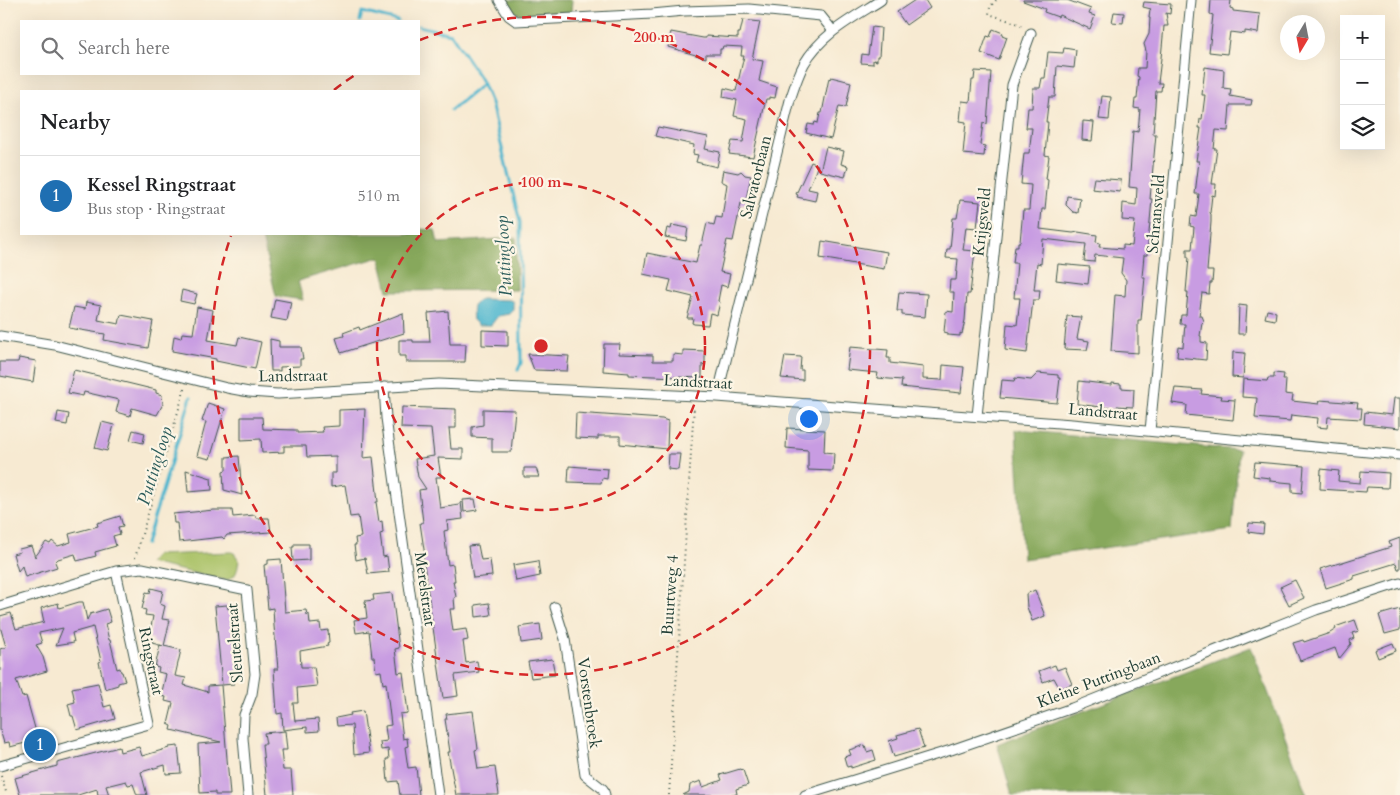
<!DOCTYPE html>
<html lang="en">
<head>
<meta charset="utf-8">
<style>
  body { margin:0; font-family:Cardo,serif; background:#f2f2f2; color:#202124 }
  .controls { position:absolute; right:15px; top:15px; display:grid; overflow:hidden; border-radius:0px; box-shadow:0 5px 20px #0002 }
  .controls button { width:45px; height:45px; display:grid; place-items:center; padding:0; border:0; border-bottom:1px solid #e0e0e0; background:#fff; color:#202124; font:25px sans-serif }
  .compass { position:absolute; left:1280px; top:15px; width:45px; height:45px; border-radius:50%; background:#fff; box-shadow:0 5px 20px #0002; rotate:190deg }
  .you { position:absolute; left:808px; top:418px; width:18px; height:18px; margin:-12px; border:4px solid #fff; border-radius:50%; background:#1a73e8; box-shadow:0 0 0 8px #1a73e833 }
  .badge { display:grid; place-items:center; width:32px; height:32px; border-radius:50%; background:#1f6fb2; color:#fff; font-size:16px; font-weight:700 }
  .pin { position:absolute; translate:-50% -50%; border:2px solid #fff; box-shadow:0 1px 5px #0006 }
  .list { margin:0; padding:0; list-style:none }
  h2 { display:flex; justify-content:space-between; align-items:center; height:65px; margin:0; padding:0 20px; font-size:21px }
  h2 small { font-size:16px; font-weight:400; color:#757577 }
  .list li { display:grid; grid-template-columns:32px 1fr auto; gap:15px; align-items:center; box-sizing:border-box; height:80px; padding:0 20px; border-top:1px solid #e0e0e0 }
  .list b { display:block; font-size:19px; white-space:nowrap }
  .list p { margin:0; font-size:16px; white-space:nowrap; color:#757577 }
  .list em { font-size:16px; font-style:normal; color:#757577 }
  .icon { flex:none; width:28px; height:28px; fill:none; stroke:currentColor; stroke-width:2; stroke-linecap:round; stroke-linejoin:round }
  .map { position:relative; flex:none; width:1400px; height:795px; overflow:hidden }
  .search { position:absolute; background:#fff; box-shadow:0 5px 20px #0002; left:20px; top:20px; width:400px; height:55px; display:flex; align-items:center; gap:12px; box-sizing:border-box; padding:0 18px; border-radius:0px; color:#757577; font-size:19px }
  .panel { position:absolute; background:#fff; box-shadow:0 5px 20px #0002; left:20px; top:90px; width:400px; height:145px; border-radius:0px }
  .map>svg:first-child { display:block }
</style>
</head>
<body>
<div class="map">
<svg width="1400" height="795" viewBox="0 0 1400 795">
  <rect width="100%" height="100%" fill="#fcf5e5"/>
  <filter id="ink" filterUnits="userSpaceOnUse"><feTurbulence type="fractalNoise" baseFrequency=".02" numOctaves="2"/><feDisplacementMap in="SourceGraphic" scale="10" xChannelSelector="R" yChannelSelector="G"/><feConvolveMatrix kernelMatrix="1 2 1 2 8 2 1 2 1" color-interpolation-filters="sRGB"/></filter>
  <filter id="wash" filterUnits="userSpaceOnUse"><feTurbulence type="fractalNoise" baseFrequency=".0096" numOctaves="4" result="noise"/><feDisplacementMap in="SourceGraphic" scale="20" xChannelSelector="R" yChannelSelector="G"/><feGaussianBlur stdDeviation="1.12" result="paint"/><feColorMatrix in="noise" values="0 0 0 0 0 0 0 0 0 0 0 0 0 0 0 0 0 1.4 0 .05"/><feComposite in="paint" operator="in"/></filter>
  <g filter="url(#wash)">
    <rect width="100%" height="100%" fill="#f7ead2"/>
    <path fill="#aac267" stroke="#64804e" d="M231 552 234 553 239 560C237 571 237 578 225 580L149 563 156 555Z"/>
    <path fill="#87a85c" stroke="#537248" d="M507 0H572L571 13 527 15 515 13Z
      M419 229 435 230 438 243 516 238 517 290 388 291 380 257 298 281 303 300 276 296 261 234H419Z
      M1016 430 1239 450 1232 530 1023 559Z
      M1251 647 1307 795H1012L997 744Z"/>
    <path fill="#50b7cf" stroke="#387a82" d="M481 299 510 300 513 302V309L509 314 498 316 491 325H478L473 320C472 311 471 302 481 299Z"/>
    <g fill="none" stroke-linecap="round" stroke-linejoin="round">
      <path stroke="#50b7cf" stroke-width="3" d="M360 21 362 12 398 21
        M419 26 451 34 480 78 491 103 520 222 521 363 518 370
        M451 110 483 84
        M146 544 191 397"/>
    </g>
    <g id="blocks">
      <path fill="#c89ce2" d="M915 0H925L930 8 906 25 897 12Z
        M1023 0H1067L1091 9 1089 14 1095 16 1090 29 1059 15 1058 17 1044 12 1045 9 1023 1Z
        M1211 0H1231L1230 8 1233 9V11L1260 14 1258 33 1245 31V34L1230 32 1227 54 1209 52 1213 15 1210 14Z
        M1144 2 1171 4 1170 14 1166 13 1168 26H1164L1161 58 1158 83H1162L1161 91H1156L1153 134H1156L1150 199H1152L1147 255H1144L1142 277H1145L1141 320H1138V353L1111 351 1115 295 1125 296 1126 280 1121 273 1123 258 1095 255 1094 262 1084 261 1086 244 1043 239 1041 264 1037 263 1034 290H1040L1039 300H1033L1027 353 1005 350 1007 324 1017 325 1020 298H1014L1017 263H1013L1015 246H1018V242H1020L1023 210H1029L1031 185 1021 184 1024 153H1029L1032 128H1026L1028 108H1032L1033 88H1040L1042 78H1045L1048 52 1063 53 1064 48 1076 50 1074 68 1057 66 1055 97H1049L1046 122H1048L1045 155 1049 156 1046 179 1048 180 1045 209H1042L1040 229 1073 233 1078 232 1097 235 1096 242 1100 243 1099 247 1123 249V245L1132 246 1135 221 1122 220 1123 203 1136 205 1137 188 1129 187 1133 131 1138 132 1140 109 1134 108 1135 99H1137L1139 77 1137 76 1138 68H1145L1146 51 1144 44 1149 34 1150 18H1149L1150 10 1151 9 1143 7Z
        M1114 12 1124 13 1123 23 1112 22Z
        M743 20 760 22 752 59 763 61 759 81 777 87 775 98 769 97V99H766L753 157 729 154 732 141 743 142 747 119 734 116 737 100 723 97 724 88 736 91 744 56H741L742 47 723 46 722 49H720V54H706V58L668 47 671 32 703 38H706V36L738 38V33H740Z
        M872 27 881 28 879 56H877V61L873 60V64L861 63 862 54 868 55Z
        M993 29 1003 33 1002 35 1007 37 999 60 981 53 987 36 990 37Z
        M1205 67 1224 70 1223 88 1231 89 1230 96 1252 100 1251 105H1230L1228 131 1216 130 1214 149H1217L1212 184H1216L1215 196 1212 195 1210 213 1211 214V222L1207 271H1213L1212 283H1210L1209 294 1202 293 1199 316H1202L1204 321 1202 323 1200 336H1201V342L1207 343 1206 360 1177 357 1178 346 1183 347 1185 324H1180L1181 315H1186L1188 292H1186L1189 257H1187V249H1192L1194 227 1190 226 1191 216 1196 217 1199 194H1195L1199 161H1196L1201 128H1199L1200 119H1202L1205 95H1202Z
        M975 71 991 72 987 124 983 123 980 145 985 146 984 156 963 154 966 122 960 121 962 101 970 102 972 80H974Z
        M831 77 851 82 846 107 839 106 831 139 806 133 808 124 814 125 815 122 818 123 820 113H822L829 78 830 79Z
        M1102 96 1111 97 1109 120 1099 119Z
        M1083 121 1094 122 1092 141 1082 140Z
        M658 127 708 137 705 149 720 152 717 167 696 162 698 155 693 154 694 145 655 136Z
        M826 147 844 151 841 164 848 166 845 177 820 171Z
        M811 162 818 165 808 189 817 191 815 201 797 197 798 195 796 194Z
        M723 170 738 173 741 171 745 175 751 176 745 204 741 203 733 241 727 240 720 272 730 274 727 287 721 285 718 301 720 302 717 315 710 313 708 325 694 324 692 323 693 318H687L693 297 668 291 671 280 643 274 647 253 696 263 700 245H702L707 223 714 225 716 217 722 218 727 184 721 181Z
        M1094 178 1121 180 1120 192 1092 189Z
        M1067 196 1080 198 1078 213 1073 212 1066 205Z
        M960 200 980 202 977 228 966 227 963 250 975 251 970 294H967L965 320 962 334 960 333V336L948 335V333L944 332 946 311 953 312 954 292H949L950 280H956L958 259 946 258 947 249H950L953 218H957Z
        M672 225 688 228 686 241 665 237 667 228 671 229Z
        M822 241 887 252 884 269 820 258Z
        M1058 264 1090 267 1088 284 1056 280Z
        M182 290 197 294 194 304 180 301Z
        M899 292 927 294 925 317 902 315V311H897Z
        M275 299 291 302 287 321 271 318Z
        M86 302 101 305 98 320 119 324 121 315 153 321 148 348 104 340 105 334 69 328 74 307 85 309Z
        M1239 305 1247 306 1245 334H1238Z
        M197 307 213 310 208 340 237 345 239 337 261 342 255 369 216 361V359L172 351 174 336 181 338 182 333 193 334Z
        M1267 310 1276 312 1275 320 1265 318Z
        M448 311 450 344H466L465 362H406V356H399V340H413V342H430L428 313Z
        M403 313 404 333 341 353 336 338 344 336 343 333 359 327 360 330Z
        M1067 316 1081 317 1077 339 1089 341 1087 350 1064 349Z
        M482 330 508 331V346L482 345Z
        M270 339 279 341V347H301L303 359H300V366L280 367V371H271Z
        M604 344H620L619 354 653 355V361H673V354L683 355V350L705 351V365L702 364V378L629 375V373L603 371Z
        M850 347 888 350 887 358H890V363L923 367V379L942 380 943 365 964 367 961 393 901 387 902 380 877 378 878 373 847 370Z
        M1233 352 1245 353 1243 378 1232 377Z
        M528 354 569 356 567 371 534 370Z
        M785 356 801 357 800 370H803V380L781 378Z
        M19 358 36 361 33 382 0 376V362H18Z
        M74 370 156 390V393L162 395 163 404 157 415 132 408 130 416 116 412 119 400 84 392 83 396 68 393Z
        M1038 373 1058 375V378H1060L1057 403 1000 398 1002 380 1014 381 1015 378 1031 380Z
        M1274 373 1284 374 1283 380H1286L1285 394 1293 395 1292 401 1319 404 1320 400 1358 403 1357 408H1362L1361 419 1328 417 1327 428 1317 427 1318 418 1291 415 1290 421 1255 418 1257 398 1242 397 1243 379 1267 381 1268 378H1274Z
        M1079 381 1112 385V383L1121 384V388L1134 389 1133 407 1117 406V409L1077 404Z
        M1175 388 1202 390 1201 394 1222 396 1221 399 1235 400 1233 420 1186 415 1187 405 1172 403Z
        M1394 398H1400V428L1364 424 1365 412 1392 415Z
        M208 403 225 409 210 459 197 456 206 422 202 421Z
        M402 407 456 409V428H449L451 449H463V459L438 458 441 477H436L440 508 459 505 461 502 463 519 447 521 448 530 444 531 448 565 453 564 455 581H453L456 597 454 598 455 609H450L453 631 466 629 468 640 463 641 466 663 477 661 479 672 455 675 458 696 443 698 423 557 425 556 420 523 423 522 419 490 426 489 418 477 415 459 434 456 431 429 401 428Z
        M365 409 363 458 373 457 378 502H376L379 522 382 521 383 533 380 534 383 557 387 556 389 572 368 574 365 558 356 560 354 545H356L355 538 361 537 358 516 350 517 345 485 331 487V473H336V456L307 457 306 446H284V452L262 453 261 439 241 440V417H262L263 429 295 430H297V433L323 432 322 427 339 426V410Z
        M483 409 515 410 511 452H492V438L472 437V427L483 425Z
        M58 412 69 414 67 425 56 423Z
        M576 413 662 419 668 421 667 449 620 444V436H598V439L575 438Z
        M102 422 114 425 107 451 95 448Z
        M787 428 825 430 824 452 834 453 833 471 808 470V450L786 448Z
        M133 430 145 433 143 443 130 440Z
        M669 454H680L678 470 668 469Z
        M239 456 242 495 224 490 223 471 226 470V457Z
        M1255 462 1304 466 1302 493 1292 492V483L1270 481V478L1253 476Z
        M569 466 608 469 607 479 602 478 601 483 568 482Z
        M524 468H536L539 477H524Z
        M1321 469 1339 471 1338 481 1360 483 1361 471 1389 473 1388 488 1367 487 1366 492 1320 489Z
        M186 470 211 478 212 490 188 492Z
        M475 499 477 510 464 512 463 500Z
        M214 510H232L233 517 255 515 256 518H269L271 532 227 535 224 539 222 537 179 542 177 523H174L173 514Z
        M120 516 123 526 118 527 120 534 113 536 116 546 95 552 96 556 77 561 75 554 58 559 55 562 57 567 25 577 22 566 18 571 13 554 20 552 19 549 31 546 35 557 46 542 50 544 52 541 58 546 71 542 69 534 98 526 97 523Z
        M1249 523 1264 524 1263 534 1248 532Z
        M1400 538V569H1398L1396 563 1354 576V579L1326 588 1320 569 1391 547 1389 542Z
        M294 544H309V560L293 561 292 547H294Z
        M478 545 481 560 490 559 492 576 473 578 468 546Z
        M281 559 285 612 306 610 307 615 309 614 310 624 320 623 321 631 328 630 329 643 327 644 328 646 300 651 301 667H314L317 686 297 688 298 703H293L295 721 318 719 319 731 307 732V727L283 730 282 713 277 714 274 669H278L274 626 273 608 268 609 264 565 268 564V560Z
        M538 561 540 576 516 581 513 565Z
        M1295 580 1304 598 1289 605 1280 587Z
        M151 588 163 591 160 604 165 606 162 619 170 620 164 646 181 650 175 676 186 678 184 685 208 692V686L221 685 230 795H215V792L200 793 198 744 221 742 171 730 172 726 168 724 173 703 165 701 166 697 161 696 166 674 158 672 159 668 155 667 160 645 163 646 152 643 153 639 149 638 153 616 145 615 146 610 142 609 146 592 150 593Z
        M1035 590 1045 616 1032 621 1027 607 1026 594Z
        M392 593 399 648 395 649 398 673 403 672 408 713 400 714 403 739 407 738 408 746 405 747 408 768 416 767 419 795H400L398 781 388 782 386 759H389L388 749 381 750 380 742 387 741 385 726 391 725 386 683 383 684 381 671 376 672 374 657H372L369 631 356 633 354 620 367 618 365 601 374 600 373 595Z
        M79 602H83L87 620 90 614 107 609 111 622 105 624 109 640H110L117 669 120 668 121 672H122L125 681 118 683V685L105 689 99 662 101 661 93 627 72 633 74 642 56 645 63 628 39 633 42 643 36 645 43 657 47 671 16 680 22 697 26 696 36 732 31 733 33 741 10 747 9 742 4 743 0 730V649L6 647 0 626V616L11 613 16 629 44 622 41 608 58 603 59 608Z
        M489 603 491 615 476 617 475 605Z
        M227 605 228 609H232L238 679H234V684L222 685 215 606Z
        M1400 609V630L1385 634 1379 615Z
        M1355 620 1359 631 1352 633 1354 638 1350 640 1351 644 1339 659 1335 648 1300 661 1293 643 1303 640 1304 642 1330 633 1336 629 1335 627Z
        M540 624 542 640 521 643 519 627Z
        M1393 643 1396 651 1378 658 1375 650Z
        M552 659 555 675 531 678 528 662Z
        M1055 665 1057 670 1065 667 1072 684 1060 689 1054 678 1043 682 1039 671Z
        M98 683 104 707 111 705 115 719 77 730 73 716H71L68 704 75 702 72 688Z
        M363 711 369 753 354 755 352 725 337 726 336 718 351 715 350 713Z
        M473 711 478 749 475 750 478 769 495 767 499 795H456L448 752H450L445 719H447L446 714Z
        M918 729 924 748 894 757 889 741 898 738 897 735Z
        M285 731 287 750H281L283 770H291L293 795H267L262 744H266L264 733Z
        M865 745 867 752 873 750 876 760 851 768V766L847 767 844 757 851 755 849 750Z
        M178 746 181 773 166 774 165 765 141 772 147 795H137L133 784 128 785 126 781 106 786 109 795H98L97 789 78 795H20L15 778 57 766V763L119 747 120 752 139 747 142 756 169 748V747Z
        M740 769 743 770 748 785 736 789 737 794 732 795H683L689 792 690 785 701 781 703 787 722 780 720 775Z"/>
    </g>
  </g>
  <g filter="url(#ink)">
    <use href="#blocks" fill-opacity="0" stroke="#3f574c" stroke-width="1"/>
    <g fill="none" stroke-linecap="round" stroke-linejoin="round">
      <defs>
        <path id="minor" d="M499 0 509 16 516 21 652 14 684 11 749 9 821 16 833 31
          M0 336 55 345 227 388 249 392 278 394 439 384 717 397 1072 424 1400 455
          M384 387 386 418 438 795
          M717 397 790 100C794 88 798 75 804 64 821 34 853 18 881 0
          M977 416 1012 85 1031 33
          M1150 431 1191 0
          M116 571 142 568 247 590 255 674 252 694 244 715 243 738 248 795
          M0 606 116 571 149 724 0 766
          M555 607 565 639 585 775 603 789 605 795
          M805 795 951 750 1072 708 1316 610 1400 583"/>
      </defs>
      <use href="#minor" stroke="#3f574c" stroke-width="11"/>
      <path stroke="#3f574c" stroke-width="2" stroke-dasharray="1 4" stroke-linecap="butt" d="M996 0 990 7 989 14 1019 24 1023 27
        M135 558 185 388
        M1 776 7 795
        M669 795 694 406"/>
      <use href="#minor" stroke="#fff" stroke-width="9"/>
    </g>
  </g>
  <g fill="none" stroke="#d62828" stroke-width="2.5" stroke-dasharray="9 6">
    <circle cx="541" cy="346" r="164"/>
    <path d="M334 90A329 329 0 0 1 355 75M420 40A329 329 0 1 1 231 236"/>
  </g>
  <g text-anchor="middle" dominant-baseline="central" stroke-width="4.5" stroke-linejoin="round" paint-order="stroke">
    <g font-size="16" fill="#1f3d34" stroke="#fcf5e5">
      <text transform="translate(756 177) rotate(-76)">Salvatorbaan</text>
      <text transform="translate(1156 214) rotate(-85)">Schransveld</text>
      <text transform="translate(982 222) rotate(-84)">Krijgsveld</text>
      <text transform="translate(293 376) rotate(-1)">Landstraat</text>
      <text transform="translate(698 382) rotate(3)">Landstraat</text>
      <text transform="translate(1103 412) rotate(5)">Landstraat</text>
      <text transform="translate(425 589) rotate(82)">Merelstraat</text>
      <text transform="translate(670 595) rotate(-86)">Buurtweg 4</text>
      <text transform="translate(235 643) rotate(-94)">Sleutelstraat</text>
      <text transform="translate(151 661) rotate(78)">Ringstraat</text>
      <text transform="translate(1099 680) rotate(-21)">Kleine Puttingbaan</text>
      <text transform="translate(589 703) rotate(82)">Vorstenbroek</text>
    </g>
    <g font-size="18" font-style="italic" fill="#2b5c5b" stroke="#fcf5e5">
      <text transform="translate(504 256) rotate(-93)">Puttingloop</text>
      <text transform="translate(155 466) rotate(-73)">Puttingloop</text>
    </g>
  </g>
  <circle cx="541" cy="346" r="8" fill="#d62828" stroke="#fcf5e5" stroke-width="2.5"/>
  <g font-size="15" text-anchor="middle" font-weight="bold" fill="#d62828" stroke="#fcf5e5" stroke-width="4.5" stroke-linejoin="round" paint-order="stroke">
    <text x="654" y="42">200 m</text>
    <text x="541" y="187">100 m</text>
  </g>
</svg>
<div class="controls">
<button>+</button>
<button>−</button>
<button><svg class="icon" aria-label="layers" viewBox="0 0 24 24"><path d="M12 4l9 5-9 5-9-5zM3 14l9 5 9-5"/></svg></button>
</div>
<svg class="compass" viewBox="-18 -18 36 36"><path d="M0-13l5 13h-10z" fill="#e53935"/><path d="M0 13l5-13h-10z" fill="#757577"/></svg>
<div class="you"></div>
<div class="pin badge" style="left:40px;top:745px">1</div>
<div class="search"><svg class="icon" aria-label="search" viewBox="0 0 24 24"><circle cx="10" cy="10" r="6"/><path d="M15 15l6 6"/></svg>Search here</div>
<section class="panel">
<h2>Nearby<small></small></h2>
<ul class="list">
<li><span class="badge">1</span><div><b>Kessel Ringstraat</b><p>Bus stop · Ringstraat</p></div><em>510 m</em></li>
</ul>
</section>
</div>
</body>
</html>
